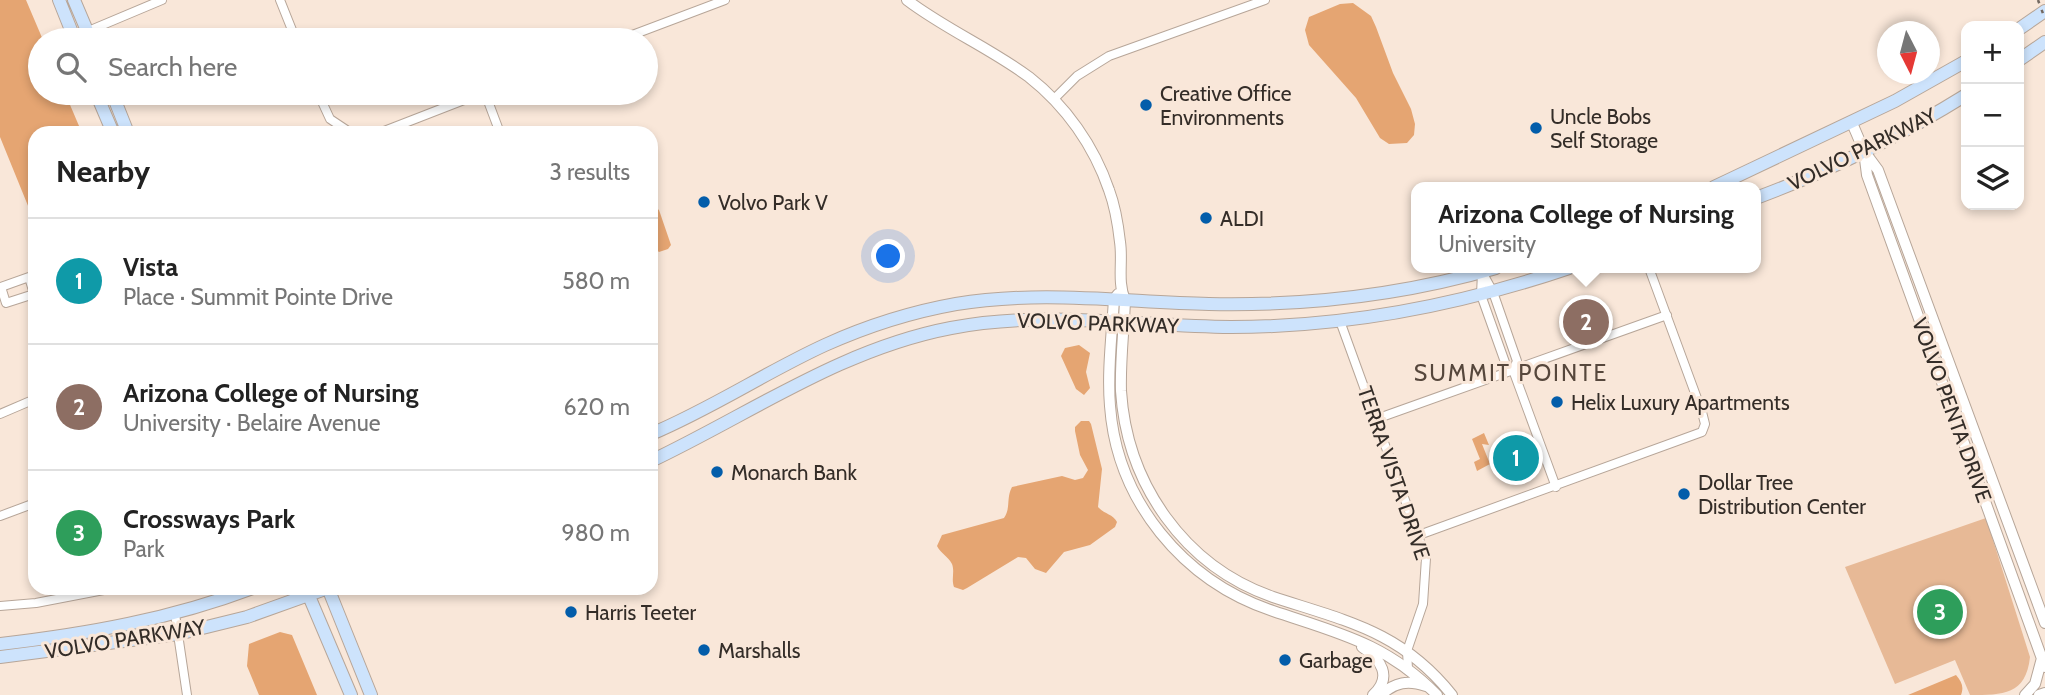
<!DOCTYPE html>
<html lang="en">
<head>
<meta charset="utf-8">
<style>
  body { margin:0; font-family:Cabin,sans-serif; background:#f2f2f2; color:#222 }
  .controls { position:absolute; right:21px; top:21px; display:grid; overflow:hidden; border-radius:14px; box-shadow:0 4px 10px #0003 }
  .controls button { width:63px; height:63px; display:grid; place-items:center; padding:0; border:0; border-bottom:2px solid #e0e0e0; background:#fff; color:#222; font:35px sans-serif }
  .compass { position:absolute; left:1877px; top:21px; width:63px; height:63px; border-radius:50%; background:#fff; box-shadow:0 4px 10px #0003; rotate:174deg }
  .you { position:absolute; left:889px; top:257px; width:24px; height:24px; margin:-18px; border:5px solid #fff; border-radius:50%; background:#1a73e8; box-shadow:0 0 0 10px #1a73e833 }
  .badge { display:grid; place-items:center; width:46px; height:46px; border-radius:50%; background:#7c3aed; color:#fff; font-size:23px; font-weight:700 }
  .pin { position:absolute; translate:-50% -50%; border:4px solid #fff; box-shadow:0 2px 7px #0006 }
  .popup { position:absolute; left:1411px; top:182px; width:350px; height:91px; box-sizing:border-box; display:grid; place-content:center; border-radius:14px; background:#fff; filter:drop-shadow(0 2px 5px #0005); font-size:23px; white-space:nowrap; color:#767676 }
  .popup b { font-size:26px; color:#222 }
  .popup::after { content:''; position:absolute; left:50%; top:100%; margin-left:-14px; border:14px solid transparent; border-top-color:#fff }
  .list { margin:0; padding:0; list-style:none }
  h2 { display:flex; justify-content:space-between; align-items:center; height:91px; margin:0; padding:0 28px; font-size:30px }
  h2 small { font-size:23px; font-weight:400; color:#767676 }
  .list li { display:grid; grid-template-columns:46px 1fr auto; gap:21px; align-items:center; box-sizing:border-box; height:126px; padding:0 28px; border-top:2px solid #e0e0e0 }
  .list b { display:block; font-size:26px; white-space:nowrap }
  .list p { margin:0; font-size:23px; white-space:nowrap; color:#767676 }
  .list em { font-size:23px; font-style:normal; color:#767676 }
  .icon { flex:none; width:38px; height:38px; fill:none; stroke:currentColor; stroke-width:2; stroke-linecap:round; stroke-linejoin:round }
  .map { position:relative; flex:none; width:2045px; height:695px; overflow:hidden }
  .search { position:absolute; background:#fff; box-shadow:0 4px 10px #0003; left:28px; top:28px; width:630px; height:77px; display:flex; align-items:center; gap:18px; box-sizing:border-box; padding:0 24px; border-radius:38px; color:#767676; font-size:26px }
  .panel { position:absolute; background:#fff; box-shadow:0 4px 10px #0003; left:28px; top:126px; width:630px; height:469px; border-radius:21px }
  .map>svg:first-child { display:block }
</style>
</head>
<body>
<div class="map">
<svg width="2045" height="695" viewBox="0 0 2045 695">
  <rect width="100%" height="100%" fill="#f9e7d9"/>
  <path fill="#e7b996" d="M1986 518 2030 657C2026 695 2003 695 1970 695L1955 660 1895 684 1845 567Z"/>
  <path fill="#e5a572" d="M0 0H26L43 40H40V93H65L82 133H35V223L0 137Z
    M1353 3 1371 16 1376 27 1393 73 1411 109 1415 124 1414 135 1407 143 1389 144 1380 138 1356 98 1309 45 1305 30 1309 17 1340 4Z
    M655 207 659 210 671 245 668 249 659 252C647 243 651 223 651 209Z
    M1079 345 1090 353 1086 372 1090 388 1084 395 1076 389 1061 356 1065 348Z
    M1081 421H1089L1091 424 1102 469 1098 507C1104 514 1113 514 1117 522L1115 527 1090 545 1064 552 1046 573 1035 569 1026 558 1018 557 967 588 963 590 954 587C951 579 955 572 952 564 948 556 941 554 937 546L942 535 1004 518C1011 508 1006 498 1012 487L1062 476 1075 480 1083 478 1088 470 1080 455 1075 431V427Z
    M1484 433 1489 445 1482 444 1490 464 1477 471 1474 462 1480 459 1472 439Z
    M280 632 292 635 317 695H259L247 666 249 644Z
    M1956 675C1962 682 1964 687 1961 695H1908Z"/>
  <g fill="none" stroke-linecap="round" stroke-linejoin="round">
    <defs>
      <path id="minor" d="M280 0 296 40
        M74 37 162 0
        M619 40 725 0
        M318 93 330 119 351 133
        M485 93 500 133
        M1054 99 1077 76 1109 56 1265 0
        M379 133 482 93
        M1482 272 1481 295 1506 365 1513 370 1556 487
        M1482 272 1493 292 1517 361 1513 370
        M29 277 34 294 6 303 1 287Z
        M1340 321 1426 558 1423 604 1407 651 1408 669
        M35 391V392
        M0 414 35 399
        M1376 419 1667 315
        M0 516 35 503
        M1419 535 1702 432 1705 424 1702 412 1649 268
        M0 606 36 603 114 588
        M175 614 187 695"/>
      <path id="tertiary" d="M907 0C945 29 990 48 1029 77 1066 106 1094 146 1109 190 1115 206 1118 224 1120 242 1123 261 1117 282 1125 300 1124 330 1120 361 1121 391 1127 484 1184 566 1273 597 1346 621 1401 631 1452 695
        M1852 123 1864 151 1878 170 2045 623
        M1864 151 1867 175 2045 667
        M1118 294 1114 299C1112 334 1107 371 1110 406 1117 501 1183 581 1273 611 1338 633 1386 643 1437 695
        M1362 647C1381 659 1393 677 1373 695
        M1381 695C1395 682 1408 680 1426 686
        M2025 695 2035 684 2042 658
        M2039 695 2045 693"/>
      <path id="secondary" d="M59 0 75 40
        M74 0 91 40
        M2019 29 2045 11
        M2019 60 2045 42
        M96 93 113 133
        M112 93 128 133
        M1714 187 1895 101 1966 61
        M1756 198C1829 171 1900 136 1966 95
        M651 434C711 409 766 372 825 345 867 326 911 312 956 304 1040 290 1124 302 1209 304 1306 306 1403 295 1496 268
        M651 461C750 414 841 349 951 328 1044 310 1137 326 1231 327 1347 327 1460 305 1569 268
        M328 588 371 695
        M306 589 351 695
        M0 644C87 634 171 619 253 588
        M0 657 178 634 247 617 328 588"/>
    </defs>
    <use href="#minor" stroke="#b7a699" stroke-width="10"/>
    <use href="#tertiary" stroke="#b7a699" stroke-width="12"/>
    <use href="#secondary" stroke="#b7a699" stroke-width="14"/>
    <use href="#minor" stroke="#fff" stroke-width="8"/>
    <use href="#tertiary" stroke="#fff" stroke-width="10"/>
    <use href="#secondary" stroke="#cde3fc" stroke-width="12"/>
    <path stroke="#746961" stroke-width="2.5" stroke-dasharray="3.5 7" stroke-linecap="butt" d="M2038 0 2045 19"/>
  </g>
  <g fill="#035daa" stroke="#f9e7d9" stroke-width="2.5">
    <circle cx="1146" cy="105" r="7"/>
    <circle cx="1536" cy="128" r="7"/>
    <circle cx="704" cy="202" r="7"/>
    <circle cx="1206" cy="218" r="7"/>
    <circle cx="1557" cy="402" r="7"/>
    <circle cx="717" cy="472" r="7"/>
    <circle cx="1684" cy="494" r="7"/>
    <circle cx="571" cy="612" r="7"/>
    <circle cx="704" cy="650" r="7"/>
    <circle cx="1285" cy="660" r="7"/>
  </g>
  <g text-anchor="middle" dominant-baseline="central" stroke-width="6" stroke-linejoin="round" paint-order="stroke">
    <g font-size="21" fill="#342d28" stroke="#f9e7d9" text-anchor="start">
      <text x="1160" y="93">Creative Office<tspan x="1160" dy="24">Environments</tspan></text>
      <text x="1550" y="116">Uncle Bobs<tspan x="1550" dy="24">Self Storage</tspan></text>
      <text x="718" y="202">Volvo Park V</text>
      <text x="1220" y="218">ALDI</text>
      <text x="1571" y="402">Helix Luxury Apartments</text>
      <text x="731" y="472">Monarch Bank</text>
      <text x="1698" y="482">Dollar Tree<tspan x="1698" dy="24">Distribution Center</tspan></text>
      <text x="585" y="612">Harris Teeter</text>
      <text x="718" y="650">Marshalls</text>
      <text x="1299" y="660">Garbage</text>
    </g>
    <g font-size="21" fill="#342d28" stroke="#f9e7d9">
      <text transform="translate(1862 149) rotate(-26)">VOLVO PARKWAY</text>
      <text transform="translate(1098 323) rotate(2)">VOLVO PARKWAY</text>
      <text transform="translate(1952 410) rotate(70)">VOLVO PENTA DRIVE</text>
      <text transform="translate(1394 473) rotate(71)">TERRA VISTA DRIVE</text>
      <text transform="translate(125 639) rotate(-9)">VOLVO PARKWAY</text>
    </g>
    <g font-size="23" letter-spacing="2" fill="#56473c" stroke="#f9e7d9">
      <text x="1511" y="373">SUMMIT POINTE</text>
    </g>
  </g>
</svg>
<div class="controls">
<button>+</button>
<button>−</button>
<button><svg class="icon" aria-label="layers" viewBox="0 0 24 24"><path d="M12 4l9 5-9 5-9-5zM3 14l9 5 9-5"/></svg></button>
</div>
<svg class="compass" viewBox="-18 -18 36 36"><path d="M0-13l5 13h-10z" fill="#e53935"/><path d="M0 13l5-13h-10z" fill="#767676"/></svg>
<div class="you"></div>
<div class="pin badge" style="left:1516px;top:458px;background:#0f9aa8">1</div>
<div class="pin badge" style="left:1586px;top:322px;background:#8d6e63">2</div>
<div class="popup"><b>Arizona College of Nursing</b>University</div>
<div class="pin badge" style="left:1940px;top:612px;background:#2e9e5b">3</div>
<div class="search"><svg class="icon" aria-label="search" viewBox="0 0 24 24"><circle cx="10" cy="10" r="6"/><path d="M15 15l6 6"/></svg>Search here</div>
<section class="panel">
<h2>Nearby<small>3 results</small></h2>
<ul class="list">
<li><span class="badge" style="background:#0f9aa8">1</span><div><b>Vista</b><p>Place · Summit Pointe Drive</p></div><em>580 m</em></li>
<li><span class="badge" style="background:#8d6e63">2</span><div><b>Arizona College of Nursing</b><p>University · Belaire Avenue</p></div><em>620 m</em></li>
<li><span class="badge" style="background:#2e9e5b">3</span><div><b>Crossways Park</b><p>Park</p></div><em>980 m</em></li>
</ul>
</section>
</div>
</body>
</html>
